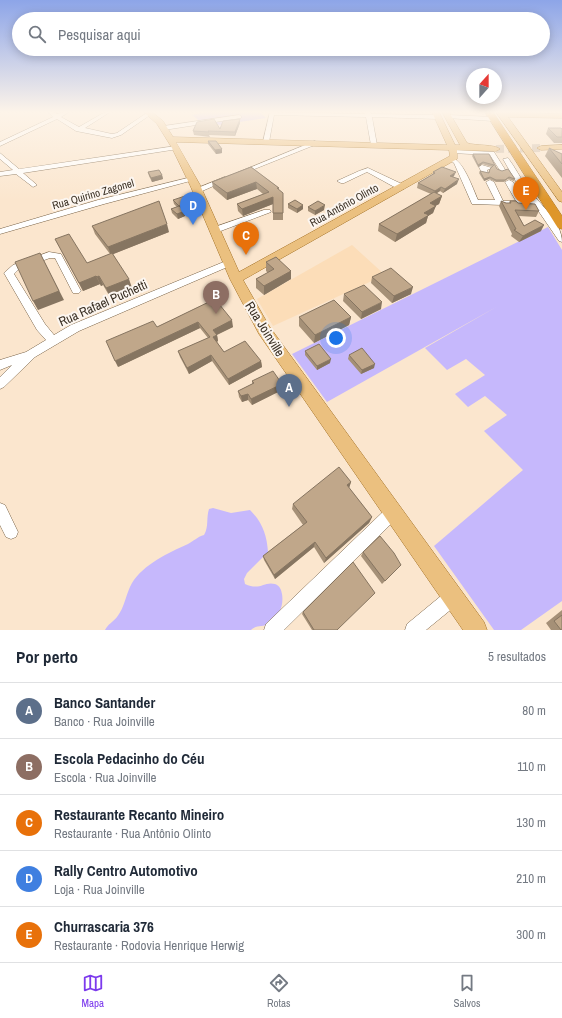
<!DOCTYPE html>
<html lang="pt">
<head>
<meta charset="utf-8">
<style>
  body { margin:0; font-family:"Archivo Narrow",sans-serif; background:#f6f6f7; color:#1f2937 }
  .compass { position:absolute; left:466px; top:68px; width:36px; height:36px; border-radius:50%; background:#fff; box-shadow:0 2px 10px #0003; rotate:21deg }
  .you { position:absolute; left:336px; top:338px; width:14px; height:14px; margin:-10px; border:3px solid #fff; border-radius:50%; background:#1a73e8; box-shadow:0 0 0 6px #1a73e833 }
  .badge { display:grid; place-items:center; width:26px; height:26px; border-radius:50%; background:#7c3aed; color:#fff; font-size:13px; font-weight:700 }
  .pin { position:absolute; translate:-50% -33px; filter:drop-shadow(0 1px 2px #0008) }
  .pin::after { content:''; position:absolute; top:21px; width:14px; height:12px; background:inherit; clip-path:polygon(0 0,100% 0,50% 100%) }
  .list { margin:0; padding:0; list-style:none }
  h2 { display:flex; justify-content:space-between; align-items:center; height:52px; margin:0; padding:0 16px; font-size:17px }
  h2 small { font-size:13px; font-weight:400; color:#747a83 }
  .list li { display:grid; grid-template-columns:26px 1fr auto; gap:12px; align-items:center; box-sizing:border-box; height:56px; padding:0 16px; border-top:1px solid #e0e1e3 }
  .list b { display:block; font-size:15px; white-space:nowrap }
  .list p { margin:0; font-size:13px; white-space:nowrap; color:#747a83 }
  .list em { font-size:13px; font-style:normal; color:#747a83 }
  .icon { flex:none; width:22px; height:22px; fill:none; stroke:currentColor; stroke-width:2; stroke-linecap:round; stroke-linejoin:round }
  .map { position:relative; flex:none; width:562px; height:630px; overflow:hidden }
  .search { position:absolute; background:#fff; box-shadow:0 2px 10px #0003; left:12px; right:12px; top:12px; height:44px; display:flex; align-items:center; gap:10px; box-sizing:border-box; padding:0 14px; border-radius:22px; color:#747a83; font-size:15px }
  .sheet { height:332px; background:#fff }
  nav { display:flex; justify-content:space-around; align-items:center; box-sizing:border-box; height:56px; border-top:1px solid #e0e1e3; background:#fff; font-size:11px; color:#747a83 }
  nav a { display:grid; justify-items:center; gap:2px }
  nav .on { color:#7c3aed }
  .map>svg:first-child { display:block }
</style>
</head>
<body>
<div class="map">
<svg width="562" height="630" viewBox="0 0 562 630">
  <rect width="100%" height="100%" fill="#fbe6ce"/>
  <path fill="#fcddb8" d="M352 245 385 275 273 326 257 299Z"/>
  <path fill="#c6b8fc" d="M206 112H260L266 118 219 125 213 121 201 122 192 115Z
    M548 227 562 250V601L521 630H494L434 546 523 470 484 431 507 415 485 396 468 407 455 394 485 375 466 359 447 370 425 348 498 306 327 402 292 354Z
    M213 508 231 513 250 510C262 522 267 535 268 552L247 573 244 579 245 584C260 591 264 581 275 584 280 586 281 589 282 594 284 605 279 618 269 624 263 627 255 625 251 630H105C108 624 113 622 117 617 125 607 126 593 132 583 144 564 168 553 188 544 194 541 197 537 204 535 209 527 206 518 209 509Z"/>
  <g fill="none" stroke-linecap="round" stroke-linejoin="round">
    <path stroke="#d4c1ac" stroke-width="8" stroke-dasharray="8 4" stroke-linecap="butt" d="M496 149 541 148"/>
    <defs>
      <path id="minor" d="M48 112H53L57 114 64 112H69L61 117 79 127 105 112H110L85 128 112 134 117 133 148 112 153 113 121 135 112 138 76 131 57 119 0 146V142L53 117Z
        M270 112 365 114 366 112H370L371 114 439 115 442 117 439 119 372 117 377 145 374 147 371 145 366 117 274 115 269 142 266 144 263 142Z
        M239 115 241 116V118L164 130 161 128 164 126Z
        M449 115 493 117 496 119 493 121 447 118V116Z
        M315 141 318 143 317 144 242 174 237 173Z
        M176 146 178 147V149L23 173 37 185 33 187 16 174 0 176V172L13 170 0 159V153L19 169Z
        M454 150 494 152 506 171 501 172 490 155 452 153V151Z
        M450 158C462 156 473 189 478 200H495L486 182 490 180 494 182 503 201H516L505 182 509 180 513 182 524 201 532 202 522 192 503 159 508 158C515 167 520 178 527 187 538 203 562 221 562 242L559 241 535 206 472 204 454 163 450 160Z
        M482 165 492 168 487 170 488 173 487 174 482 173 479 167Z
        M368 168 404 185 405 187 404 189H398L367 172 344 183H341L337 181 359 171Z
        M192 177 196 179 194 180 104 204 0 234V229L98 200Z
        M225 177 229 179 227 180 200 192H194L193 190Z
        M264 210H270L271 212 218 232H215L211 230 212 228Z
        M49 252 61 254 81 291 79 293H73L55 258H50L19 269 14 274 45 324 54 335 71 325 226 261H232L233 263 232 265 79 331 35 357 4 387 0 389V377L12 365 0 370V360L26 352 46 340 37 330 4 273 13 265Z
        M0 503 5 505 18 532 16 537 11 539 6 537 0 525Z
        M392 506 397 508 399 513 397 518 284 630H264L266 624 387 508Z
        M453 589 459 591 461 597 459 603 426 630H405L407 624 447 591Z"/>
      <path id="major" d="M144 112H152L163 121 173 137 447 145 432 112H439L455 145H460L442 112H449L467 143C476 146 494 144 500 149L496 151 457 150V159L243 280 269 326 484 622 487 630H463L259 334 230 279 190 185 172 148 157 124ZM176 142 449 150 450 156 239 272 200 185Z
        M496 112 562 114V118L508 117 562 192V202L559 201Z
        M562 145V149L541 150 537 148 541 146Z"/>
      <path id="highway" d="M485 112H493L562 216V229L558 228 556 225Z"/>
    </defs>
    <use href="#minor" stroke="#786246" stroke-width="1"/>
    <use href="#major" stroke="#a47227" stroke-width="1"/>
    <use href="#highway" stroke="#a47227" stroke-width="1"/>
    <use href="#minor" fill="#fff" fill-rule="evenodd"/>
    <use href="#major" fill="#ebc07f" fill-rule="evenodd"/>
    <use href="#highway" fill="#de962a" fill-rule="evenodd"/>
  </g>
  <path fill="#a59077" d="M240 119V123L235 136 209 135 210 137 194 135 193 131 220 129Z
    M548 128 562 129V143H554L546 134Z
    M208 141 222 153 216 154 208 144Z
    M549 148 562 154V178L545 156Z
    M473 154H489L497 169 515 179 514 181 508 179 504 182H496L489 179 484 181 479 173 480 171 488 173 490 169 492 167 482 164 478 167 472 156Z
    M251 167 279 188V190L283 193V220H273V204L243 216 238 211 237 204 263 194 257 189 227 200 213 188 212 182Z
    M148 172 162 175 163 179 152 182 149 176Z
    M433 172 454 176 453 177 457 184 443 193 440 191 436 194 442 196 439 204 435 206 433 213 428 216 426 223 395 242 378 231 379 224 431 194 417 188 418 183 433 174Z
    M173 200 192 205 182 209 185 211V216L178 219 172 213 171 209 177 207 174 204Z
    M501 201 506 203H509L510 201 539 211 536 217 519 216 524 226 541 231 519 242 511 236 512 234 499 206Z
    M288 204 303 205V209L297 213 288 208Z
    M308 207 324 210 315 215 308 211Z
    M92 226 169 232 113 254 132 288 110 297 103 285 101 286 100 284 83 291 55 239 87 263 110 254 95 234Z
    M266 262 291 271V279L264 295 256 288V279L268 273 266 271Z
    M372 277 411 294 392 303 371 283Z
    M344 294 381 309 361 319 343 301Z
    M215 299 233 327 217 335 218 341 217 342 224 352 261 361 262 367 229 385 212 361 189 374 180 357 178 351 208 338 200 328 118 367 157 327Z
    M299 317H351L349 325 314 343 299 326Z
    M305 351 330 363 317 370 305 355Z
    M349 355 374 368 361 374 348 359Z
    M252 381 282 384V390L252 405 248 400 242 402 239 397 238 391 252 384Z
    M351 482 349 488 372 517 369 523 324 563 314 547 275 579 264 560 263 556 303 525 292 509 293 504Z
    M363 552 401 565 382 584 361 556Z
    M562 610V630H551L546 623Z
    M303 612 337 630H312L302 614Z"/>
  <path fill="#867561" d="M240 119V123L235 136V132Z
    M222 149V153L216 154 215 150Z
    M483 162 482 164 478 167V165Z
    M456 172 454 176 449 180 450 176Z
    M162 175 163 179 152 182 151 178Z
    M490 177 489 179 484 181V179Z
    M459 179 457 184 443 193 445 189Z
    M256 182 257 189 227 200V193Z
    M441 187 440 191 433 195 435 191Z
    M442 196 439 204 428 210 430 203Z
    M273 197V204L243 216 242 209Z
    M191 201 192 205 180 210 179 206Z
    M303 205V209L297 213V209Z
    M325 205 324 210 315 215V211Z
    M436 206 433 213 428 216 426 223 395 242 397 234 424 213Z
    M185 211V216L178 219 177 214Z
    M167 224 169 232 111 255 108 247Z
    M544 225 541 231 519 242 523 236Z
    M40 253 64 300 38 310 33 301Z
    M291 271V279L264 295V286Z
    M96 276 100 284 83 291 79 283Z
    M99 276 103 285 101 286 97 277Z
    M129 279 132 288 110 297 106 288Z
    M413 287 411 294 392 303 394 296Z
    M382 302 381 309 361 319 362 312Z
    M351 317 349 325 314 343 315 335Z
    M232 320 233 327 214 336 213 330Z
    M198 322 200 328 118 367 115 361Z
    M217 335 218 341 214 343 213 337Z
    M211 355 212 361 189 374 187 368Z
    M331 359 330 363 317 370V366Z
    M261 361 262 367 229 385 228 379Z
    M375 364 374 368 361 374 362 370Z
    M282 384V390L252 405 251 399Z
    M248 394V400L242 402 241 396Z
    M351 482 349 488 347 485Z
    M372 517 369 523 324 563 326 558Z
    M315 542 314 547 275 579 274 575Z"/>
  <path fill="#c0a78a" stroke="#867561" d="M214 119 220 129 223 121 240 119 235 132 208 131 209 132 193 131 197 122Z
    M548 128H561L562 129V137H557Z
    M208 141H216L222 149 215 150Z
    M549 148 562 154V164Z
    M473 154H489L497 169 502 171 508 169 515 179 509 177 505 180H496L490 177 484 179 480 171 489 173 490 169 494 165 483 162 478 165Z
    M251 167 279 188H277L283 193V213H273V197L242 209 237 204 269 192 256 182 227 193 212 182Z
    M442 167 456 172 450 176 459 179 445 189 441 187 435 191 418 183 435 173 433 172Z
    M159 170 162 175 151 178 148 172Z
    M434 192 442 196 430 203 436 206 424 213 429 215 397 234 379 224Z
    M185 196 191 201 179 206 173 200Z
    M295 200 303 205 297 209 288 204Z
    M159 201 167 224 108 247 92 226Z
    M318 201 325 205 315 211 308 207Z
    M501 201 506 203H511L510 201H516L518 203 535 204 539 211 515 210 524 226 535 220 544 225 523 236 514 230 516 229Z
    M179 206 185 211 177 214 171 209Z
    M69 234 87 263 112 253 129 279 106 288 99 276 97 277 96 276 79 283 55 239Z
    M40 253 59 291 33 301 15 262Z
    M276 257 291 271 264 286 256 279 274 269 266 262Z
    M391 268 413 287 394 296 372 277Z
    M364 285 382 302 362 312 344 294Z
    M215 299 232 320 213 330 217 335 213 337 224 352 245 341 261 361 228 379 211 355 187 368 178 351 210 337 198 322 115 361 106 341 153 321 157 327Z
    M334 300 351 317 315 335 299 317Z
    M319 344 331 359 317 366 305 351Z
    M362 348 375 364 362 370 349 355Z
    M273 371 282 384 251 399 248 394 241 396 238 391 254 383 252 381Z
    M339 467 351 482 347 485 372 517 326 558 315 542 274 575 263 556 307 522 293 504Z
    M380 536 394 553 401 565 385 581 363 552Z
    M353 562 375 593 337 630H314L303 612Z
    M562 615V630H561L554 621Z"/>
  <linearGradient id="sky" x2="0" y2="1"><stop stop-color="#8da5e8"/><stop offset="0.56" stop-color="#fdf4e9"/><stop offset="1" stop-color="#fdf4e9" stop-opacity="0"/></linearGradient>
  <rect width="562" height="200" fill="url(#sky)"/>
  <g text-anchor="middle" dominant-baseline="central" stroke-width="4" stroke-linejoin="round" paint-order="stroke">
    <g font-size="11" fill="#382e22" stroke="#fcf6f0">
      <text transform="translate(93 194) rotate(-16)">Rua Quirino Zagonel</text>
      <text transform="translate(344 205) rotate(-29)">Rua Antônio Olinto</text>
    </g>
    <g font-size="13" fill="#382e22" stroke="#fcf6f0">
      <text transform="translate(103 303) rotate(-24)">Rua Rafael Puchetti</text>
      <text transform="translate(265 329) rotate(58)">Rua Joinville</text>
    </g>
  </g>
</svg>
<svg class="compass" viewBox="-18 -18 36 36"><path d="M0-13l5 13h-10z" fill="#e53935"/><path d="M0 13l5-13h-10z" fill="#747a83"/></svg>
<div class="you"></div>
<div class="pin badge" style="left:289px;top:407px;background:#5c6f8a">A</div>
<div class="pin badge" style="left:216px;top:314px;background:#8d6e63">B</div>
<div class="pin badge" style="left:246px;top:255px;background:#e8710a">C</div>
<div class="pin badge" style="left:193px;top:225px;background:#3f7fe0">D</div>
<div class="pin badge" style="left:526px;top:210px;background:#e8710a">E</div>
<div class="search"><svg class="icon" aria-label="search" viewBox="0 0 24 24"><circle cx="10" cy="10" r="6"/><path d="M15 15l6 6"/></svg>Pesquisar aqui</div>
</div>
<section class="sheet">
<h2>Por perto<small>5 resultados</small></h2>
<ul class="list">
<li><span class="badge" style="background:#5c6f8a">A</span><div><b>Banco Santander</b><p>Banco · Rua Joinville</p></div><em>80 m</em></li>
<li><span class="badge" style="background:#8d6e63">B</span><div><b>Escola Pedacinho do Céu</b><p>Escola · Rua Joinville</p></div><em>110 m</em></li>
<li><span class="badge" style="background:#e8710a">C</span><div><b>Restaurante Recanto Mineiro</b><p>Restaurante · Rua Antônio Olinto</p></div><em>130 m</em></li>
<li><span class="badge" style="background:#3f7fe0">D</span><div><b>Rally Centro Automotivo</b><p>Loja · Rua Joinville</p></div><em>210 m</em></li>
<li><span class="badge" style="background:#e8710a">E</span><div><b>Churrascaria 376</b><p>Restaurante · Rodovia Henrique Herwig</p></div><em>300 m</em></li>
</ul>
</section>
<nav>
<a class="on"><svg class="icon" aria-label="map" viewBox="0 0 24 24"><path d="M3 6l6-2 6 2 6-2v14l-6 2-6-2-6 2zM9 4v14M15 6v14"/></svg>Mapa</a>
<a><svg class="icon" aria-label="directions" viewBox="0 0 24 24"><path d="M12 3l9 9-9 9-9-9zM9 14v-3h6M13 9l2 2-2 2"/></svg>Rotas</a>
<a><svg class="icon" aria-label="saved" viewBox="0 0 24 24"><path d="M7 4h10v16l-5-4-5 4z"/></svg>Salvos</a>
</nav>
</body>
</html>
